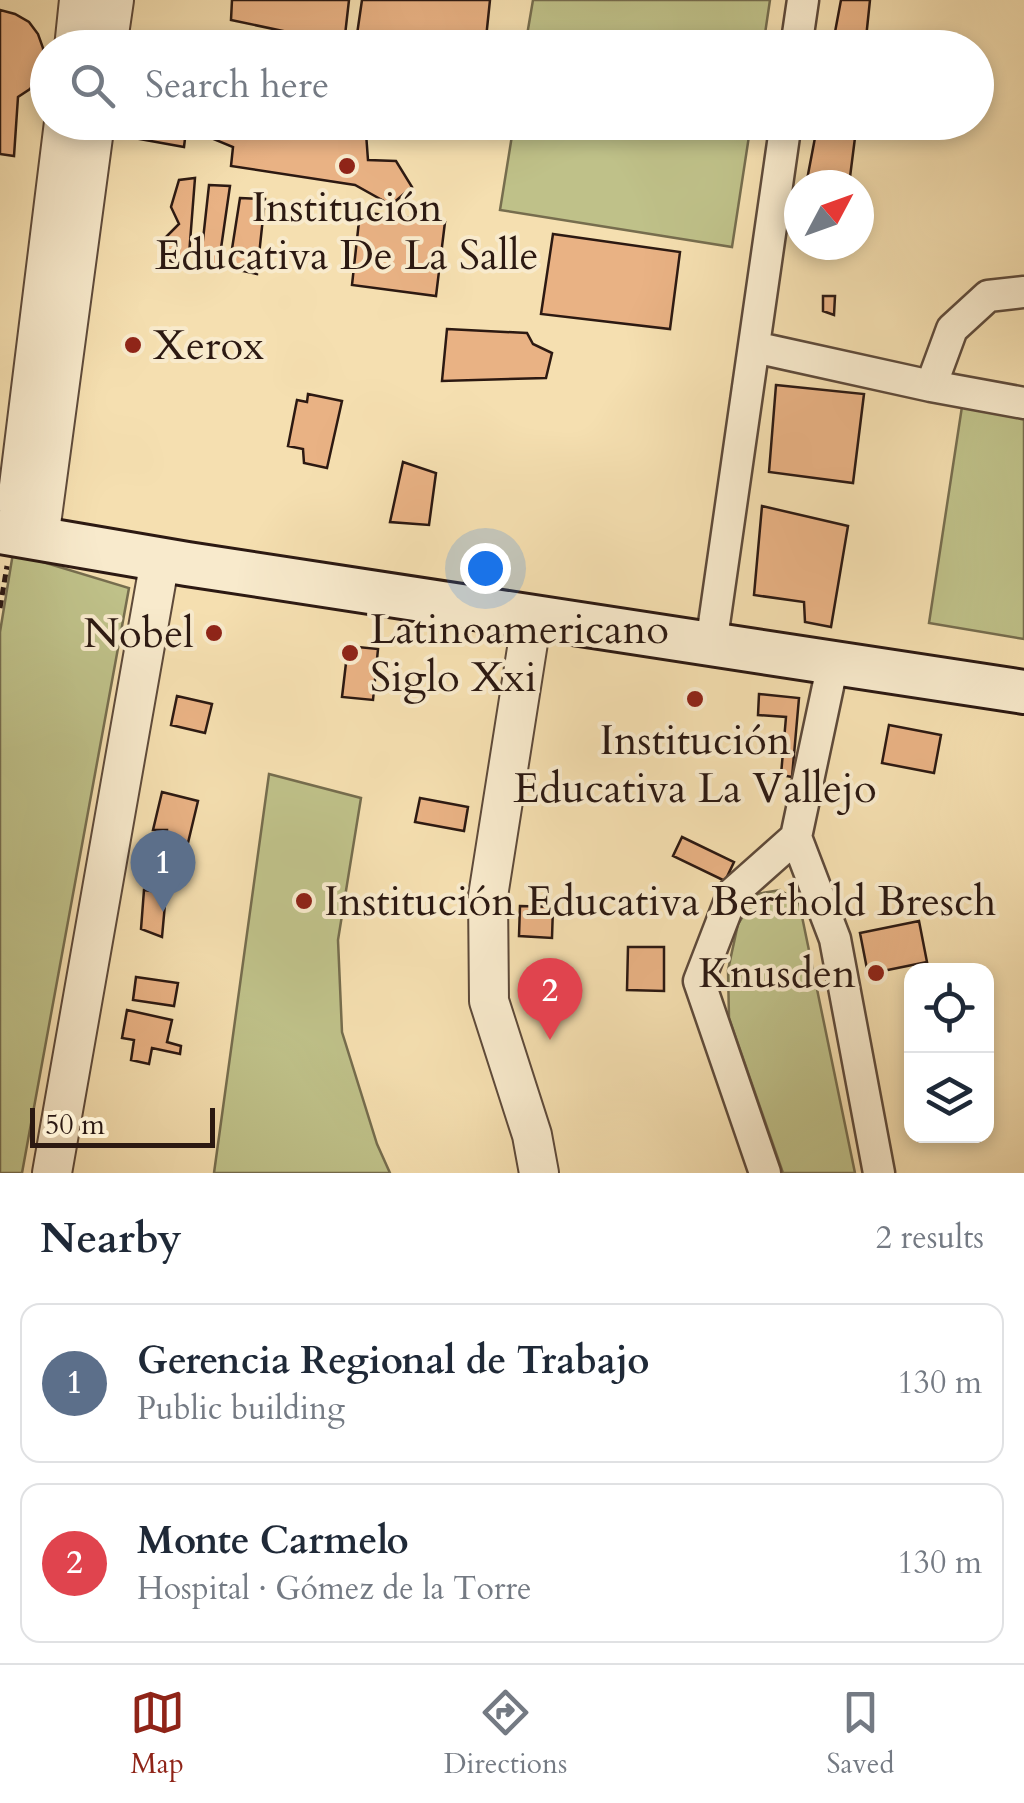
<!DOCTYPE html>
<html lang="en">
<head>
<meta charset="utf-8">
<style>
  body { margin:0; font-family:Cardo,serif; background:#f6f6f7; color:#1f2937 }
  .controls { position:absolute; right:30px; bottom:30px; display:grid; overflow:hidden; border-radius:20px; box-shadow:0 5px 15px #0003 }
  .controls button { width:90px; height:90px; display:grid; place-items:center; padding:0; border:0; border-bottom:2px solid #e0e1e3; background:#fff; color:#1f2937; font:50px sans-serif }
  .compass { position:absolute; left:784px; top:170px; width:90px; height:90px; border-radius:50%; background:#fff; box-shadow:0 5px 15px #0003; rotate:49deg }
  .scale { position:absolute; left:30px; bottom:25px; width:185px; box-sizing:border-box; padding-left:10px; border:5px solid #2c1912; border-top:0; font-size:28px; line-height:35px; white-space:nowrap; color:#2c1912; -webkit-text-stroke:8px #f8eacc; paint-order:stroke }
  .you { position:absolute; left:485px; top:568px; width:35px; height:35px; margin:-25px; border:8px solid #fff; border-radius:50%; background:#1a73e8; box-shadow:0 0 0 15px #1a73e833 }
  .badge { display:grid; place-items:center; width:65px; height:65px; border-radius:50%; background:#8f2418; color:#fff; font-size:32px; font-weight:700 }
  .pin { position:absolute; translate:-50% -82px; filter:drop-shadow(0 2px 5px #0008) }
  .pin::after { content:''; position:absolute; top:52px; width:35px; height:30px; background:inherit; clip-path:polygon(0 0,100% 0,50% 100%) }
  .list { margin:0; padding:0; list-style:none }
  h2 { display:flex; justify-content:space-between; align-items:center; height:130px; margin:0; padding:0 40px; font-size:42px }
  h2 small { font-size:32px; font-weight:400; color:#747a83 }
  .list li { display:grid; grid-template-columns:65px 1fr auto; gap:30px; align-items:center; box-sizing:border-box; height:160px; margin:0 20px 20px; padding:0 20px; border:2px solid #e0e1e3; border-radius:20px }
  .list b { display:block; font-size:38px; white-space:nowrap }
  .list p { margin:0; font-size:32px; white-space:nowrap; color:#747a83 }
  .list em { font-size:32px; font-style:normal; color:#747a83 }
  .icon { flex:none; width:55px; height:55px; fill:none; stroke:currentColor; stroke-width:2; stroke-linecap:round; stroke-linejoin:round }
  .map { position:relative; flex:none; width:1024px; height:1173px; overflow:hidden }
  .search { position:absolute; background:#fff; box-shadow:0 5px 15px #0003; left:30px; right:30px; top:30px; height:110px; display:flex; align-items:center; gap:25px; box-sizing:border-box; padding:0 35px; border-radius:55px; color:#747a83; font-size:38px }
  .sheet { height:490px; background:#fff }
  nav { display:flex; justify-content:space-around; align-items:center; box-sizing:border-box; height:140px; border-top:2px solid #e0e1e3; background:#fff; font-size:28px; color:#747a83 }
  nav a { display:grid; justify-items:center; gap:5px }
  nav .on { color:#8f2418 }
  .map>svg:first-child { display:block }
</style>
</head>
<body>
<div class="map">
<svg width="1024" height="1173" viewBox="0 0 1024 1173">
  <rect width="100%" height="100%" fill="#f5dfb0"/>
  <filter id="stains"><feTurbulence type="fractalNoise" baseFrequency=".002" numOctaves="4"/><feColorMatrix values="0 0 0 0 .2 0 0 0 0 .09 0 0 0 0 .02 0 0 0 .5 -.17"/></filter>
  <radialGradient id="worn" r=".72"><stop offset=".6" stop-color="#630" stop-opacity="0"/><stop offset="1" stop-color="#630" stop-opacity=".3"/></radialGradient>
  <path fill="#bfc189" stroke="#766d4e" stroke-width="2.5" d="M533 0H770L763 47H525Z
    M514 123H751L732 247 500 210Z
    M963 400 1024 410V639L929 623Z
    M13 553 129 588 22 1173H0V632Z
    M269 774 361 798 338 940 342 1032 377 1144 390 1173H214Z
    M780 890 799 902 855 1173H783L729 1018 728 970 738 924 757 894Z"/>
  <path fill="#e9b284" stroke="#2c1912" stroke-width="2.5" d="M232 0H349L344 44 231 20Z
    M362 0H490L485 48H355Z
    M841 0H870L865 48H832Z
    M0 10 15 14 29 22 38 34 43 48 44 63 39 77 30 89 18 97 14 156 0 154Z
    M154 38 197 48H152Z
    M266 39 294 48H263Z
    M138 122H187L184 147 134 138Z
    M194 122H344L366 133 368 160 396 161 412 187 391 205 355 185 231 166 233 147 194 131Z
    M397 122H477L475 138Z
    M818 122H857L849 185H806Z
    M195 178 188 268 168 260 164 239 179 224 171 207 179 180Z
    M209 185 230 186 218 269 200 267Z
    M240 198 265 199 257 274 229 268Z
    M360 212 445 222 436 296 352 285Z
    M553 234 680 252 670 329 541 314Z
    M823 296H835L834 315 823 311Z
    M447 329 527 333 533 344 552 353 546 378 442 381Z
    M776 385 864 394 853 483 769 472Z
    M308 394 342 401 327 468 304 463 303 449 288 446 297 400 307 402Z
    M403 462 436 473 429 525 390 522Z
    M762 506 848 526 831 627 805 622 804 602 754 595Z
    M348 646 378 649 373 700 342 697Z
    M759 694 799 698 792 777 781 775 786 717 758 715Z
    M177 696 212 704 205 733 171 725Z
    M889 725 941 735 934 773 882 763Z
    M162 792 198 801 187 847H167V830H153Z
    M420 798 468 807 464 831 415 822Z
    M682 837 734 862 725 881 673 856Z
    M144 890 166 893 162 937 141 929Z
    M520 906 553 907 552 938 519 936Z
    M919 921 927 962 868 974 860 933Z
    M628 947H664V991L627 990Z
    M136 977 178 983 174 1006 133 1000Z
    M127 1010 172 1020 167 1042 181 1046 180 1054 152 1048 149 1064 131 1060 134 1040 122 1038Z"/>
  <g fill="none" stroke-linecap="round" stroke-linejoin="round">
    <defs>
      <path id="minor" d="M796 48 803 0
        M754 347 931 386 1024 403
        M931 386 952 329 988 296 1024 292
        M711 645 786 122
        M833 663 796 837 835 939 879 1173
        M765 1173 699 981 733 893 796 837"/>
      <path id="tertiary" d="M74 48 79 0
        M107 48 114 0
        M17 502 64 122
        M39 539 95 122
        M532 617 488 896 489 1001 532 1135 539 1173
        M52 1173 160 560"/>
      <path id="secondary" d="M0 532 187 564 1024 692"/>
    </defs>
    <use href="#minor" stroke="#5e4a3a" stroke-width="35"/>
    <use href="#tertiary" stroke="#5e4a3a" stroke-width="42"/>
    <use href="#secondary" stroke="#2c1912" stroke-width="48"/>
    <path stroke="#2c1912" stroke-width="5" stroke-dasharray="8 5" stroke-linecap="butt" d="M0 608 7 566"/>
    <use href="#minor" stroke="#f8eacc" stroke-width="30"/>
    <use href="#tertiary" stroke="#f8eacc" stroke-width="38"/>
    <use href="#secondary" stroke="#f8eacc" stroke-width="42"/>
  </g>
  <g fill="#8f2418" stroke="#f8eacc" stroke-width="4">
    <circle cx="347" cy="166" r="10"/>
    <circle cx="133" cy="345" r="10"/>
    <circle cx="214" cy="633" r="10"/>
    <circle cx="350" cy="653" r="10"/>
    <circle cx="695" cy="699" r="10"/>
    <circle cx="304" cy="901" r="10"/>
    <circle cx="876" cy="973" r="10"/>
  </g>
  <g text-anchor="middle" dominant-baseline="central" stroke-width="8" stroke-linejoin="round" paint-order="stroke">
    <g font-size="42" fill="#2c1912" stroke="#f8eacc" text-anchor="start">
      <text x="347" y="207" text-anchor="middle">Institución<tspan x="347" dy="48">Educativa De La Salle</tspan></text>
      <text x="153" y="345">Xerox</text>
      <text x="370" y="629">Latinoamericano<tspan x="370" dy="48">Siglo Xxi</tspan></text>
      <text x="194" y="633" text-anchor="end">Nobel</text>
      <text x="695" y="740" text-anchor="middle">Institución<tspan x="695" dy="48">Educativa La Vallejo</tspan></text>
      <text x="324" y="901">Institución Educativa Berthold Bresch</text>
      <text x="856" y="973" text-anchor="end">Knusden</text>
    </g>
  </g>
  <rect width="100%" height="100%" filter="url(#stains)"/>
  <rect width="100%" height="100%" fill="url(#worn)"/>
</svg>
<div class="controls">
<button><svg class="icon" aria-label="locate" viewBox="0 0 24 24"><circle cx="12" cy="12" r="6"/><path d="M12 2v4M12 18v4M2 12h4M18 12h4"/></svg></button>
<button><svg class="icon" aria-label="layers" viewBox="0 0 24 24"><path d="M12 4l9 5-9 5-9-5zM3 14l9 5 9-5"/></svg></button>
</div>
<svg class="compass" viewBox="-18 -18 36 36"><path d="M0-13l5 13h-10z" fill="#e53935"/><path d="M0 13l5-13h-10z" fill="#747a83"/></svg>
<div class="scale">50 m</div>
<div class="you"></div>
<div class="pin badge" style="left:163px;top:912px;background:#5c6f8a">1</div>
<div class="pin badge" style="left:550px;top:1040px;background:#e0444e">2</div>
<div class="search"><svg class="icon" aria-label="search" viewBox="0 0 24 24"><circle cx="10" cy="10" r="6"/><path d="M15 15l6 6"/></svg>Search here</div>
</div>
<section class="sheet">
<h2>Nearby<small>2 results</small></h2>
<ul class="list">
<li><span class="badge" style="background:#5c6f8a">1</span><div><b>Gerencia Regional de Trabajo</b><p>Public building</p></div><em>130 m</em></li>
<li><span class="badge" style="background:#e0444e">2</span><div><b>Monte Carmelo</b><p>Hospital · Gómez de la Torre</p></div><em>130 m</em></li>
</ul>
</section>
<nav>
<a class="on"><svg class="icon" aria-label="map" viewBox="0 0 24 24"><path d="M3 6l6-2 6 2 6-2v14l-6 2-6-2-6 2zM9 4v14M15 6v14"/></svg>Map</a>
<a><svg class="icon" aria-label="directions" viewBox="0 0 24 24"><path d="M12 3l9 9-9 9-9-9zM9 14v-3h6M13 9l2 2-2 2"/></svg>Directions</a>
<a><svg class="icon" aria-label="saved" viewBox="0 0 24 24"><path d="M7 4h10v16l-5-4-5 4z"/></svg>Saved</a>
</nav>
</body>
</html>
